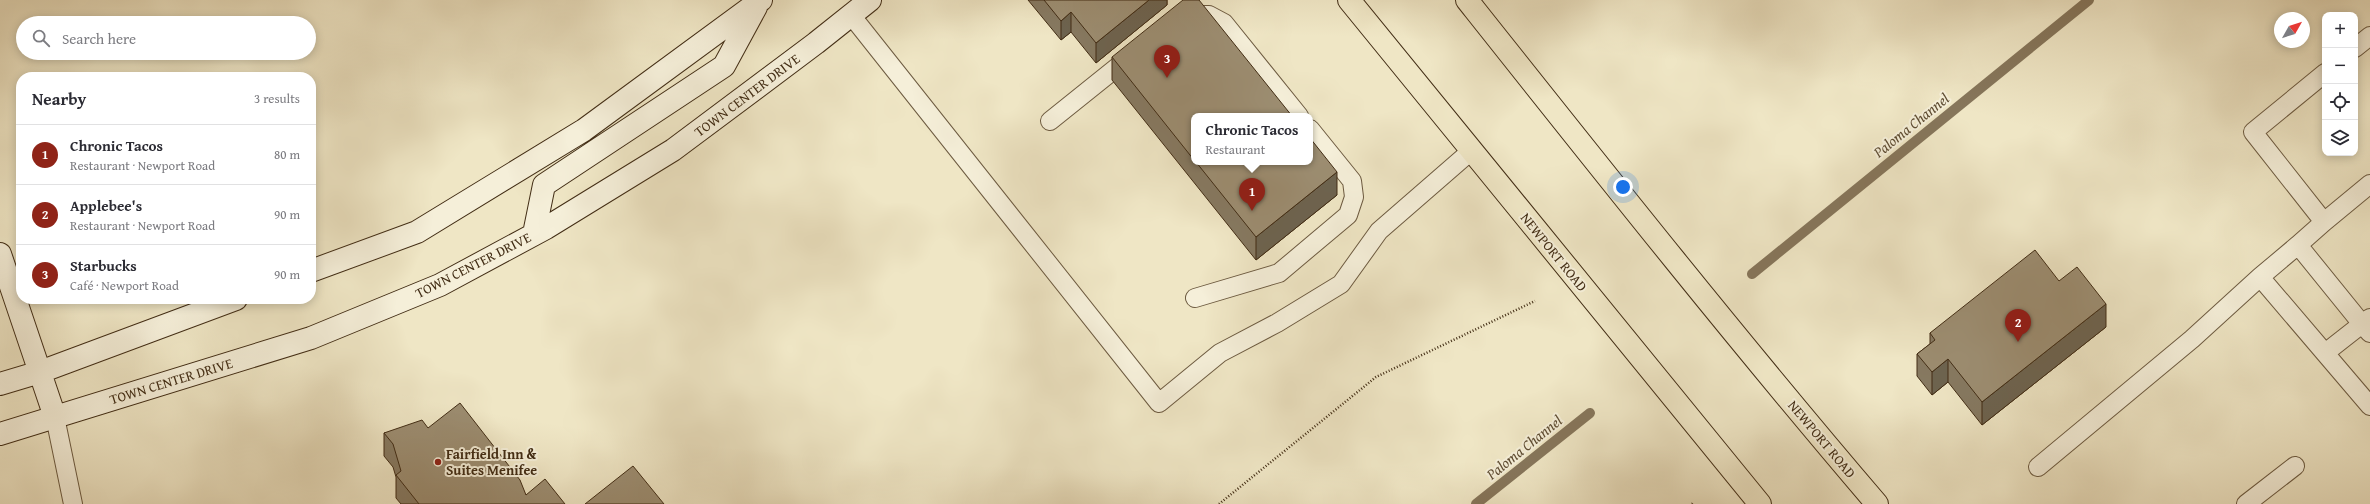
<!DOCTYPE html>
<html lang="en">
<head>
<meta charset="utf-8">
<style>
  body { margin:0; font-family:"Gentium Book Plus",serif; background:#f7f7f7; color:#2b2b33 }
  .controls { position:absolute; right:12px; top:12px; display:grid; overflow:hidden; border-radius:8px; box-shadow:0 2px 10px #0003 }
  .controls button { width:36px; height:36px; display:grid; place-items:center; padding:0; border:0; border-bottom:1px solid #e1e1e2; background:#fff; color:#2b2b33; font:20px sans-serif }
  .compass { position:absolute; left:2274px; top:12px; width:36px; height:36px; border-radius:50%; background:#fff; box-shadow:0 2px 10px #0003; rotate:51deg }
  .you { position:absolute; left:1623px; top:187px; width:14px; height:14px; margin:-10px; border:3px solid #fff; border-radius:50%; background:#1a73e8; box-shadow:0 0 0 6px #1a73e833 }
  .badge { display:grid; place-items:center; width:26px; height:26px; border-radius:50%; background:#8f2418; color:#fff; font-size:13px; font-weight:700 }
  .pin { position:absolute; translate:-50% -33px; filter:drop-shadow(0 1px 2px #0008) }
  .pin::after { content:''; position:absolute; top:21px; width:14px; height:12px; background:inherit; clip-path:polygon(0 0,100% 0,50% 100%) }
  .popup { position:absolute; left:1191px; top:113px; width:122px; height:52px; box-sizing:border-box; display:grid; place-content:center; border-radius:8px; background:#fff; filter:drop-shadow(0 1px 3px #0005); font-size:13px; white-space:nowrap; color:#7c7c81 }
  .popup b { font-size:15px; color:#2b2b33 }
  .popup::after { content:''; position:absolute; left:50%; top:100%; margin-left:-8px; border:8px solid transparent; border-top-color:#fff }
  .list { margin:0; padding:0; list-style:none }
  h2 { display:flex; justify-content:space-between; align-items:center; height:52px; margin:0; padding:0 16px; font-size:17px }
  h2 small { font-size:13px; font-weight:400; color:#7c7c81 }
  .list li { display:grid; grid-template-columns:26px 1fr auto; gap:12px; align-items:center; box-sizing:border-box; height:60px; padding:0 16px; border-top:1px solid #e1e1e2 }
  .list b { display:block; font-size:15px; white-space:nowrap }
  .list p { margin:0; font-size:13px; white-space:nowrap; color:#7c7c81 }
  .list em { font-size:13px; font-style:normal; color:#7c7c81 }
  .icon { flex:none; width:22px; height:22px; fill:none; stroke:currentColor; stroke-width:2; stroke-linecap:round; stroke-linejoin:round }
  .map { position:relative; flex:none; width:2370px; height:504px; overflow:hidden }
  .search { position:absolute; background:#fff; box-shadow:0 2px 10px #0003; left:16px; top:16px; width:300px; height:44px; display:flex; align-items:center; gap:10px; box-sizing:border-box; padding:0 14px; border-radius:22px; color:#7c7c81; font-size:15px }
  .panel { position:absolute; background:#fff; box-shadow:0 2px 10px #0003; left:16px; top:72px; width:300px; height:232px; border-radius:16px }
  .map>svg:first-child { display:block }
</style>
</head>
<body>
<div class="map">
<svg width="2370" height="504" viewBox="0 0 2370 504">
  <rect width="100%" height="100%" fill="#efe6c5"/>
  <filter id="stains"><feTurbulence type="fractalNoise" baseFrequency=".005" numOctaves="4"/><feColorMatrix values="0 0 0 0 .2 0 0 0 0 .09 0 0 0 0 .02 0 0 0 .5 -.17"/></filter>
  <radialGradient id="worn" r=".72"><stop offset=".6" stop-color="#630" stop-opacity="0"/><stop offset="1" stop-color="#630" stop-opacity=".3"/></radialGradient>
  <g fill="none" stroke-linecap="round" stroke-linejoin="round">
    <path stroke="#86765b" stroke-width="10" d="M1752 274 2089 0
      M1476 504 1590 413"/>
    <defs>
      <path id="lane" d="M851 15 1159 403 1220 353 1277 323 1341 284 1379 231 1471 151
        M1189 15H1209L1224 23 1299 116
        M2355 48 2370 36
        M2325 73 2253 132 2324 222 2298 245 2362 324 2370 318
        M1050 121 1131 56
        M2324 222 2370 184
        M2260 277 2370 406
        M1195 298 1279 273 1348 215 1354 197 1352 181 1310 129
        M2325 353 2362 324 2370 333
        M55 417 73 504
        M2038 467 2192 339 2260 277 2298 245
        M2246 504 2295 466"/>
      <path id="secondary" d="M534 234 544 185 724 66 756 7
        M0 254 55 417
        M311 271 417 232 584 130 761 0
        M0 384 40 372 236 299
        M0 434 311 338 440 285 546 228 673 150 816 43 870 0"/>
      <path id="primary" d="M1349 0 1760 504
        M1467 0C1602 170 1736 339 1877 504"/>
    </defs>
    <use href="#lane" stroke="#6d5b41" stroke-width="20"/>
    <use href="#secondary" stroke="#422d15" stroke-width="24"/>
    <use href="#primary" stroke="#422d15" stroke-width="24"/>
    <path stroke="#422d15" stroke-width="2.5" stroke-dasharray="1 2" stroke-linecap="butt" d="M1219 504 1376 377 1535 301
      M1692 504 1694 502"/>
    <use href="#lane" stroke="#f5efd9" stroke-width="18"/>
    <use href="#secondary" stroke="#f5efd9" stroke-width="22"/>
    <use href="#primary" stroke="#efe6c5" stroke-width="22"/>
  </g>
  <path fill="#867961" stroke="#422d15" d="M1028 0H1167V5L1096 63 1071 32 1061 40Z
    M1112 57 1194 116V162H1310L1337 195 1256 260 1112 80Z
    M2059 281 2106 327 1982 425 1948 382 1932 395 1917 376V354L1930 344V333Z
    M428 428 526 495 565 504H401L396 498V477L393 467 384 456V433Z"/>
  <path fill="#6d634f" stroke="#422d15" d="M1149 0H1167V5L1096 63V43Z
    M1071 12V32L1061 40V21Z
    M1337 172V195L1256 260V237Z
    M2106 304V327L1982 425V402Z
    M1948 359V382L1932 395V372Z"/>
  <path fill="#9c8d71" stroke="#422d15" d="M1044 0H1149L1096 43 1071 12 1061 21Z
    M1183 0H1199L1292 116H1194V160L1112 57Z
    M1310 138 1337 172 1256 237 1196 162H1310Z
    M2035 250 2059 281 2077 267 2106 304 1982 402 1948 359 1932 372 1917 354 1935 340 1930 333Z
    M460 403 520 480 526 495 545 479 565 504H419L396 475 401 471 393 444 384 433 422 420 428 428Z
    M633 466 664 504H585Z"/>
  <circle fill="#8f2418" stroke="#f5efd9" stroke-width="1.5" cx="438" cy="462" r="4"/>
  <g text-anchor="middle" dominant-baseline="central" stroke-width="4" stroke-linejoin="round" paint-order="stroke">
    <g font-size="14" fill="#422d15" stroke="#f5efd9">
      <text transform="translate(747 95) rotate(-37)">TOWN CENTER DRIVE</text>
      <text transform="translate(1554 252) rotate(51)">NEWPORT ROAD</text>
      <text transform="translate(473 265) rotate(-27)">TOWN CENTER DRIVE</text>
      <text transform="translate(171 381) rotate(-17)">TOWN CENTER DRIVE</text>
      <text transform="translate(1822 439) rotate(50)">NEWPORT ROAD</text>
    </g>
    <g font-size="14" font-weight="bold" fill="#422d15" stroke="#f5efd9" text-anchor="start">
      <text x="446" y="454">Fairfield Inn &amp;<tspan x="446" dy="16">Suites Menifee</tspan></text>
    </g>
    <g font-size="15" font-style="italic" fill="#5e4c32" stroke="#f5efd9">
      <text transform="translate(1911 125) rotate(-39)">Paloma Channel</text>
      <text transform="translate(1524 447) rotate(-39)">Paloma Channel</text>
    </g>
  </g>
  <rect width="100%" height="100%" filter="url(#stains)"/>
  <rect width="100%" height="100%" fill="url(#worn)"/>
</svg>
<div class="controls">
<button>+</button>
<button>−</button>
<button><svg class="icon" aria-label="locate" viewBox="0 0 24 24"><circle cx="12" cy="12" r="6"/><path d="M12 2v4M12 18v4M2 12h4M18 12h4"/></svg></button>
<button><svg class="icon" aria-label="layers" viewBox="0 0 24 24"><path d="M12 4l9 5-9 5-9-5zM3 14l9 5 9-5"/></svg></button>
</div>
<svg class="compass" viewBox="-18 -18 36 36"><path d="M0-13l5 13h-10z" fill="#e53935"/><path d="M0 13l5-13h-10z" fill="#7c7c81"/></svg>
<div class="you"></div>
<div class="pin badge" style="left:1252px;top:211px">1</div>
<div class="popup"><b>Chronic Tacos</b>Restaurant</div>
<div class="pin badge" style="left:2018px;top:342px">2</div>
<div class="pin badge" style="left:1167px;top:78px">3</div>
<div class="search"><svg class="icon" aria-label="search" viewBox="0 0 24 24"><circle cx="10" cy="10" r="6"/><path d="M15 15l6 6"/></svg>Search here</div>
<section class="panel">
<h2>Nearby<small>3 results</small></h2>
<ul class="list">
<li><span class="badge">1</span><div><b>Chronic Tacos</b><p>Restaurant · Newport Road</p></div><em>80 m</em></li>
<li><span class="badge">2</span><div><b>Applebee's</b><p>Restaurant · Newport Road</p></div><em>90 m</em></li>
<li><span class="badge">3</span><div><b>Starbucks</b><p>Café · Newport Road</p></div><em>90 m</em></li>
</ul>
</section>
</div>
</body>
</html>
